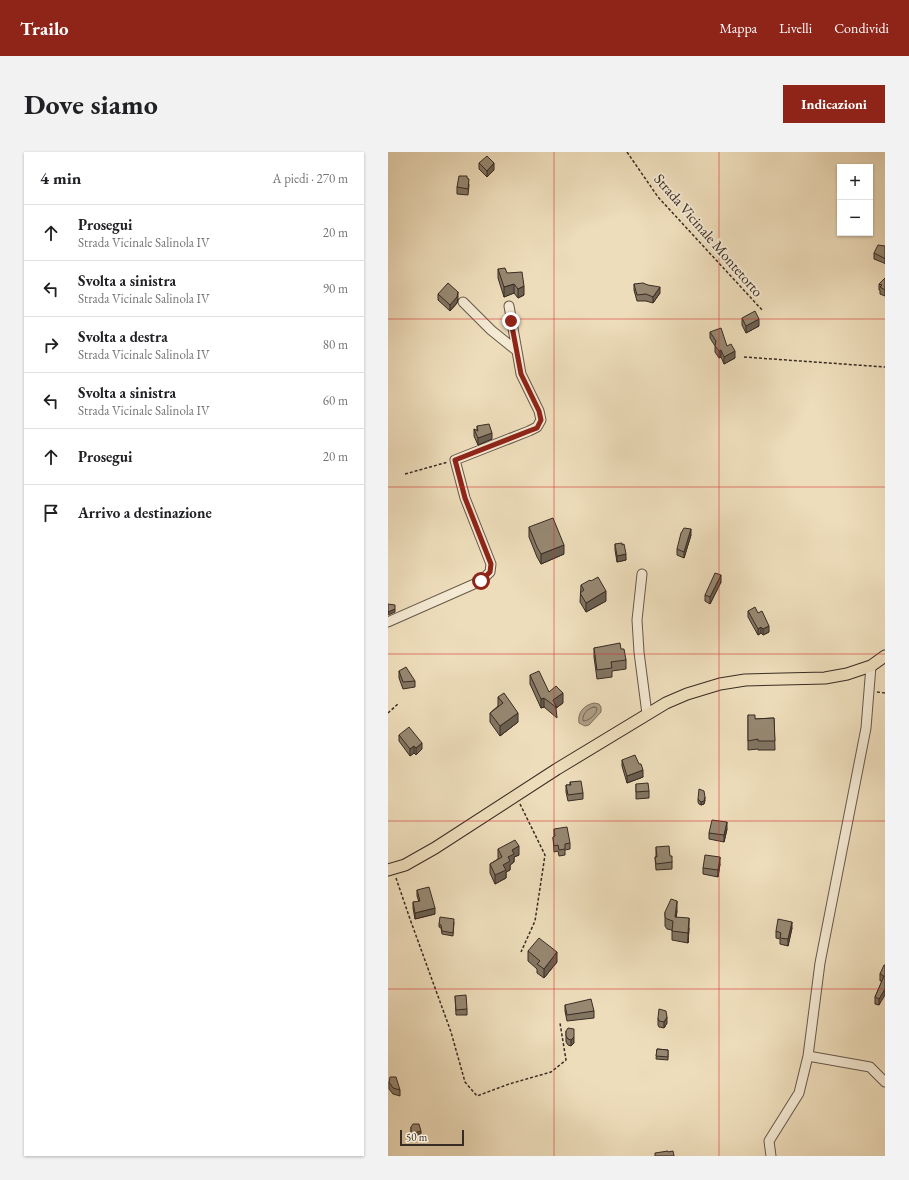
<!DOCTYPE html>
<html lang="it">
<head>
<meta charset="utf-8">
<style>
  body { margin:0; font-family:"EB Garamond",serif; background:#f2f2f2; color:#202124 }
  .controls { position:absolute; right:12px; top:12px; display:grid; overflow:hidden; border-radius:0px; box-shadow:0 1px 3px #0004 }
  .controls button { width:36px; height:36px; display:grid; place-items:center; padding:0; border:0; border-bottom:1px solid #e0e0e0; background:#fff; color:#202124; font:20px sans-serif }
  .scale { position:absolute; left:12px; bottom:10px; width:64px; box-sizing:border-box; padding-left:4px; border:2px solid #382b23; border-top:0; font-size:11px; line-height:14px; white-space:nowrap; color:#382b23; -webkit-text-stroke:3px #f4e9d3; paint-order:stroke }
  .stop { position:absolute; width:12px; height:12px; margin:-9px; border:3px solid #8f2418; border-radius:50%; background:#fff }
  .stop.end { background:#8f2418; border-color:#fff; box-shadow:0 1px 4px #0008 }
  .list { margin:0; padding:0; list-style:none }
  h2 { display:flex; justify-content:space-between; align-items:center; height:52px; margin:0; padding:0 16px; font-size:17px }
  h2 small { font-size:13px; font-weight:400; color:#757577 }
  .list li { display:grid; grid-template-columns:26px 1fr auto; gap:12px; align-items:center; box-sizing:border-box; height:56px; padding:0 16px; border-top:1px solid #e0e0e0 }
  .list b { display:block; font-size:15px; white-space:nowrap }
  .list p { margin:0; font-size:13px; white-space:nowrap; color:#757577 }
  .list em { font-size:13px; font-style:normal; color:#757577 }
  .icon { flex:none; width:22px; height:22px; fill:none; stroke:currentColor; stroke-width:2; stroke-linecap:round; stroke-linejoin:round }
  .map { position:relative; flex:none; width:497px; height:1004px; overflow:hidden; border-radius:0px }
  header { display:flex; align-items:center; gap:24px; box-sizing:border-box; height:56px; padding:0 20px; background:#8f2418; color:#fff }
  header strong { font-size:19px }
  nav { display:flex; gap:22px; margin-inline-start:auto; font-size:14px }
  .intro { display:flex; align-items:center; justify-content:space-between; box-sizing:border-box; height:96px; padding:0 24px }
  h1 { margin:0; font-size:28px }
  .button { padding:10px 18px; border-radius:0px; background:#8f2418; color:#fff; font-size:14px; font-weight:700 }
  main { display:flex; gap:24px; padding:0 24px }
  aside { flex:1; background:#fff; border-radius:0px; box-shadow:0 1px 3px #0004 }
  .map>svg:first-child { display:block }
</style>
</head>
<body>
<header>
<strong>Trailo</strong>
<nav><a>Mappa</a><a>Livelli</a><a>Condividi</a></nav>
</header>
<div class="intro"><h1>Dove siamo</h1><a class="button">Indicazioni</a></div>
<main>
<aside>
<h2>4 min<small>A piedi · 270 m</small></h2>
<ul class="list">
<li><svg class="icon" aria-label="ahead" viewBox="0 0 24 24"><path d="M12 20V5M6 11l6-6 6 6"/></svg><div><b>Prosegui</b><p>Strada Vicinale Salinola IV</p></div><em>20 m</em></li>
<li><svg class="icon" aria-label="left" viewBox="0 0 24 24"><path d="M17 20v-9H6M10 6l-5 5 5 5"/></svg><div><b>Svolta a sinistra</b><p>Strada Vicinale Salinola IV</p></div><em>90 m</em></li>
<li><svg class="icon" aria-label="right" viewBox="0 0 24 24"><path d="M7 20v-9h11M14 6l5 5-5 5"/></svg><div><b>Svolta a destra</b><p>Strada Vicinale Salinola IV</p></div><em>80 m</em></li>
<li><svg class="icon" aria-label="left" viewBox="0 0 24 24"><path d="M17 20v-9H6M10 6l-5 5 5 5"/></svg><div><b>Svolta a sinistra</b><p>Strada Vicinale Salinola IV</p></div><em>60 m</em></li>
<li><svg class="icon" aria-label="ahead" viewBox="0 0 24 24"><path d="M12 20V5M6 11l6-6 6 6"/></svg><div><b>Prosegui</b></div><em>20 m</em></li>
<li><svg class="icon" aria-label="arrive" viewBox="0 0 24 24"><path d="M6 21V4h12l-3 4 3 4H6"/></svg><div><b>Arrivo a destinazione</b></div></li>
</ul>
</aside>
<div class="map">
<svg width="497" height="1004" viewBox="0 0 497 1004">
  <rect width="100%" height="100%" fill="#edb"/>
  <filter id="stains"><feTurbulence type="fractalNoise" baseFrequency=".005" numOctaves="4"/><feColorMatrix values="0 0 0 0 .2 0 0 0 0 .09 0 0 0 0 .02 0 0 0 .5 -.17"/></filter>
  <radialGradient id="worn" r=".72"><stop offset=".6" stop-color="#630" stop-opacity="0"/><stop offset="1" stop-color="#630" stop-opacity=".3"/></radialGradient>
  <path fill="#b0a087" stroke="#80715f" d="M206 551 211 552 213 555V560L201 573 197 574 191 571C189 561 196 553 206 551Z"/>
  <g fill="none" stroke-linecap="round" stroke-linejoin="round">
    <path stroke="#746655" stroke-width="1" d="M206 555 209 556C209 562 201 569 195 569 194 562 200 556 206 555Z"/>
    <defs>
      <path id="minor" d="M75 150 103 178 129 199 121 154
        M254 422 249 468 251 500 259 562
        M0 470 93 429 102 420 103 412 77 346 67 308 141 279 149 275 153 268 151 259 133 222 129 199
        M420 904 482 915 497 930
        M383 1004 381 989 411 941 420 904 432 811 478 576 483 514"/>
      <path id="major" d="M0 718 17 713 47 696 169 617 278 551 299 542 332 532 357 528 437 526 459 522 483 514 497 504"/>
    </defs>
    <use href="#minor" stroke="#665849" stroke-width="11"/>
    <use href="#major" stroke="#382b23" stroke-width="13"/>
    <path stroke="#382b23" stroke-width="1.5" stroke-dasharray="3 2" stroke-linecap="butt" d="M239 0 270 45 375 159
      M356 205 497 215
      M17 322 60 310
      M489 540 497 541
      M0 561 11 551
      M132 652 157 703 147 769 133 800
      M8 726 22 767 63 880 77 930 89 944 121 932 163 920 178 908 172 871"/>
    <use href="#minor" stroke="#f4e9d3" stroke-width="9"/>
    <use href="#major" stroke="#edb" stroke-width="11"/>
  </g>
  <path fill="#827562" stroke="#382b23" d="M91 11 106 18 99 25 91 17Z
    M79 26 81 33 80 43 69 42V35Z
    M497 94V112L496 111 486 107V101Z
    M110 117 119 121 136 143 130 146 126 141 116 145 110 126Z
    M497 126V144L492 142V138H491V132Z
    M246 132 272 141 265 151 258 149H249L246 138Z
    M50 142 70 147 69 151 62 159 50 148Z
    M354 166 371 174 358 181 354 173Z
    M322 180 339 194 347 206 336 212 333 205 331 206 327 200V194L322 186Z
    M89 274 104 287 90 293 86 284V277L89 279Z
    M141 375 176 402 153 412 149 405 141 385Z
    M303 383 296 406 289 403V397Z
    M227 392 234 393 238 408 229 410 227 398Z
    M333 430 322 452 317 449V443Z
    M193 433 218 449 198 460 192 450Z
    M360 459 370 461 381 480 375 483 373 481 370 483 360 465Z
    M206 496 233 497 238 508V517L224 519V525L209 527 206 505Z
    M11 519 27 529V535L15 537 11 526Z
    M142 523 161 540 175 551 168 556 169 566 156 555 153 556 142 532Z
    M110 545 130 570 112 584 102 570V561L110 554Z
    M360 563 367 567 386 566 387 598H370V597L360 598Z
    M11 583 34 597 28 603 26 601 22 604 11 589Z
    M234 608 251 612 255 625 239 631 234 614Z
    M182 630 195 641V647L180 649 178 640V633H182Z
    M248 632 261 639V646L248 647Z
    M310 647 317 648 316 652 313 653 311 652 310 650Z
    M166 677 182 691V697L177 698V703L171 704 170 699 166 700 165 685 166 684Z
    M339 677 336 690 321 687V681Z
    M268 695 282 704 284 710V717L268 718 267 705H268Z
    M110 697 131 703 126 705V710L122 713V718L118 720V726L107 732 102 721V712L110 707Z
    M332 712 330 725 315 722V716Z
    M29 738 47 762 27 767 25 756V750H31L29 744Z
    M289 759 288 765 301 776 300 791 284 788V778L279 777 277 774V760Z
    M66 770 65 784 54 782 53 776 51 775V772Z
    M404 776 400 794 392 792V787L388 786V779Z
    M140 799 169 810 156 826 149 821V817L140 809Z
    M497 813 491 853 487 852V845L494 829H492V822Z
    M67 844 79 857V863H68Z
    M177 853 206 859V866L179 869 177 859Z
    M270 866 279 871 276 876 271 875 270 873Z
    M178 879 186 891 183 894 180 893 178 890Z
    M269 897 280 898V908L268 907Z
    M1 930 12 938V944L5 942 1 937Z
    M23 975 33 982 26 984 23 983Z"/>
  <path fill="#6a5f50" stroke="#382b23" d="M106 11V18L99 25V19Z
    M126 132V141L116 145V135Z
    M136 134V143L130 146V137Z
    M272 135V141L265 151V145Z
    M70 140V147L69 151 62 159V153Z
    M371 167V174L358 181V174Z
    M333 198V205L331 206V199Z
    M347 199V206L336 212V205Z
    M104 281V287L90 293V286Z
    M303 377V383L296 406V400Z
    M176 393V402L153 412V402Z
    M238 402V408L229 410V404Z
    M333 423V430L322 452V445Z
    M218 439V449L198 460V451Z
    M7 457V460L0 463V460Z
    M381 474V480L375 483V477Z
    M373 475V481L370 483V477Z
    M175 541V551L168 556 165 548Z
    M156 546V555L153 556V547Z
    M130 561V570L112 584V574Z
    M34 591V597L28 603V596Z
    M26 594V601L22 604V597Z
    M255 618V625L239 631V624Z
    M317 645V648L316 652 313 653V650Z
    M339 670V677L336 690V683Z
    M131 694V703L126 705V710L122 713V718L118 720V726L107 732V723L115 713 124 698Z
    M332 705V712L330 725V718Z
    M289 749V759L287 775V765Z
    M47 756V762L27 767V761Z
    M301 766V776L300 791V781Z
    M404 770V776L400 794V787Z
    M169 800V810L156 826V817Z
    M497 837V843L491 853V847Z
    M279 865V871L276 876V870Z
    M186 885V891L183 894V888Z
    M33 979V982L26 984V981Z"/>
  <path fill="#978872" stroke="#382b23" d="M99 4 106 11 99 19 91 11Z
    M71 24H79V26L81 27 80 37 69 35Z
    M490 93 497 94V107L496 106 486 101Z
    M117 116 119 121 134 120 136 134 130 137 126 132 116 135 110 117Z
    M497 126V138L492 135 494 133 491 132Z
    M60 131 70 140 69 145 62 153 50 142Z
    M255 131 260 133 272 135 265 145 258 142 249 143 246 132Z
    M367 159 371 167 358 174 354 166Z
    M333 176 339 194 343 192 347 199 336 205 333 198 331 199 327 194 328 189 322 180Z
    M101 272 104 281 90 286 86 277 90 279 89 274Z
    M165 366 176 393 153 402 149 395 141 375Z
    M296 376 303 377 296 400 289 397 293 381Z
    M234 391V393L236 392 238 402 229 404 227 392Z
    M327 421 333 423 322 445 317 443Z
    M210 425 218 439 198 451 192 441 196 438 193 433 202 428 203 429Z
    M0 452 7 453V457L0 460Z
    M367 455 370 461 374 459 381 474 375 477 373 475 370 477 360 459Z
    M232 491 233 497H236L238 508 223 510 224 516 209 518 206 496Z
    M18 515 27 529 15 530 11 519Z
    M151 519 161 540 168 534 175 541 165 548 169 556 156 546 153 547 142 523Z
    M116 541 130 561 112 574 102 561 115 551 110 545Z
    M360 563H367V567L386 566 387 589H370V587L360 589Z
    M21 575 34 591 28 596 26 594 22 597 11 583Z
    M247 603 251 612H253L255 618 239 624 234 608Z
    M193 629 195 641 180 643 178 633H183L182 630Z
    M260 631 261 639 248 640V632Z
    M311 637 316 639 317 645 316 649 313 650 310 647Z
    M324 668 339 670 336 683 321 681Z
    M179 675 182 691 177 692V697L171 698 170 693 166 694 165 685 167 684 166 677Z
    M127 688 131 694 124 698 126 702 120 705 122 709 115 713 118 718 107 723 102 712 114 705 110 697Z
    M281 694 282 704H284V710L268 712 267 705H269L268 695Z
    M317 703 332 705 330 718 315 716Z
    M41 735 47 756 27 761 25 750 32 749 29 738Z
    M283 747 289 749 287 765 301 766 300 781 284 779 285 769 279 767 277 765V760Z
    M52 765 66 767 65 781 54 779 53 773 51 772Z
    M390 767 404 770 400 787 392 786 393 781 388 779Z
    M151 786 169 800 156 817 149 812 152 809 140 799Z
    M496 813H497V837L491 847 487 845 496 824 492 822Z
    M78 843 79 857 68 858 67 844Z
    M203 847 206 859 179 863 177 853Z
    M271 857 278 859 279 865 276 870 271 869 270 866Z
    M180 876 186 877V885L183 888 180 887 178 884V879Z
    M269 897 280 898V905L268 904Z
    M2 925H8L12 938 5 936 1 930Z
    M25 972H31L33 979 26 981 23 980V975Z
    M280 999V1000L285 999 286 1004H267V1001Z"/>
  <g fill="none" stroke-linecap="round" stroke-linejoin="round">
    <path stroke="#8f2418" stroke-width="5" d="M93 429 102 420 103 412 77 346 67 308 141 279 149 276 153 268 151 259 133 222 123 169"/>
  </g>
  <path fill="none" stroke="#d62828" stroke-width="1" stroke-opacity="0.55" d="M166 0V1004M331 0V1004M0 167H497M0 335H497M0 502H497M0 669H497M0 837H497"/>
  <g text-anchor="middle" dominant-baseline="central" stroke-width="4" stroke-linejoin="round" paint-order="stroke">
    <g font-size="15" fill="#382b23" stroke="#f4e9d3">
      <text transform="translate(321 83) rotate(49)">Strada Vicinale Montetorto</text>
    </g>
  </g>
  <rect width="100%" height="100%" filter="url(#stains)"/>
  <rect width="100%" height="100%" fill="url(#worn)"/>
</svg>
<div class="controls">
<button>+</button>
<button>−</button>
</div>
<div class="scale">50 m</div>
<div class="stop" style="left:93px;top:429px"></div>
<div class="stop end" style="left:123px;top:169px"></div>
</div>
</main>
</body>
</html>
